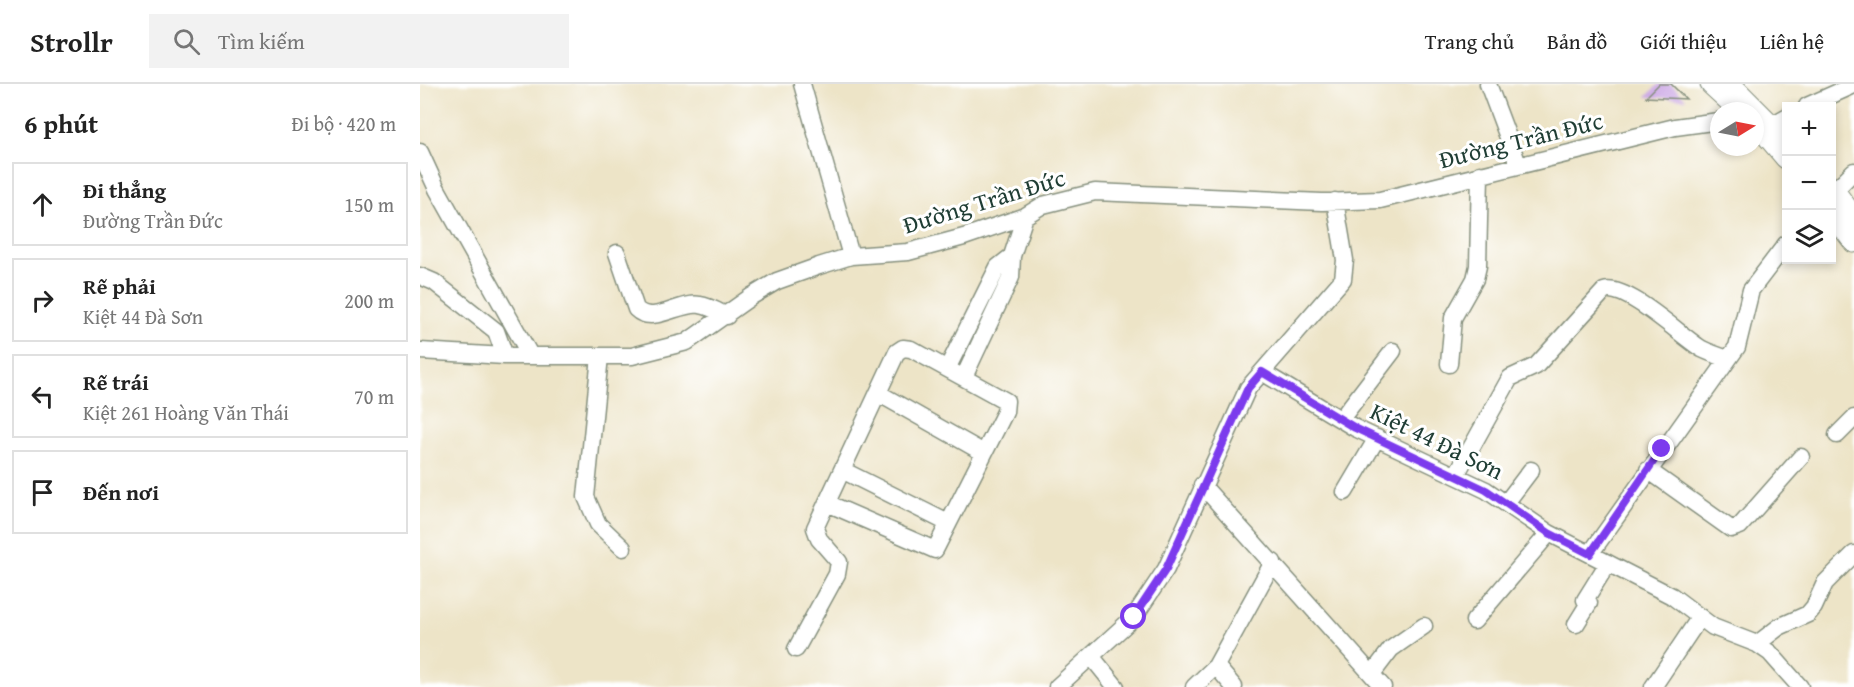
<!DOCTYPE html>
<html lang="vi">
<head>
<meta charset="utf-8">
<style>
  body { margin:0; font-family:"Gentium Book Plus",serif; background:#f2f2f2; color:#222 }
  .controls { position:absolute; right:18px; top:18px; display:grid; overflow:hidden; border-radius:0px; box-shadow:0 3px 9px #0003 }
  .controls button { width:54px; height:54px; display:grid; place-items:center; padding:0; border:0; border-bottom:2px solid #e0e0e0; background:#fff; color:#222; font:30px sans-serif }
  .compass { position:absolute; left:1290px; top:18px; width:54px; height:54px; border-radius:50%; background:#fff; box-shadow:0 3px 9px #0003; rotate:80deg }
  .stop { position:absolute; width:18px; height:18px; margin:-14px; border:4px solid #7c3aed; border-radius:50%; background:#fff }
  .stop.end { background:#7c3aed; border-color:#fff; box-shadow:0 2px 6px #0008 }
  .list { margin:0; padding:0; list-style:none }
  h2 { display:flex; justify-content:space-between; align-items:center; height:78px; margin:0; padding:0 24px; font-size:26px }
  h2 small { font-size:20px; font-weight:400; color:#767676 }
  .list li { display:grid; grid-template-columns:39px 1fr auto; gap:18px; align-items:center; box-sizing:border-box; height:84px; margin:0 12px 12px; padding:0 12px; border:2px solid #e0e0e0; border-radius:0px }
  .list b { display:block; font-size:22px; white-space:nowrap }
  .list p { margin:0; font-size:20px; white-space:nowrap; color:#767676 }
  .list em { font-size:20px; font-style:normal; color:#767676 }
  .icon { flex:none; width:33px; height:33px; fill:none; stroke:currentColor; stroke-width:2; stroke-linecap:round; stroke-linejoin:round }
  .map { position:relative; flex:none; width:1434px; height:603px; overflow:hidden }
  header { display:flex; align-items:center; gap:36px; box-sizing:border-box; height:84px; padding:0 30px; background:#fff; border-bottom:2px solid #e0e0e0 }
  header strong { font-size:28px }
  nav { display:flex; gap:33px; margin-inline-start:auto; font-size:21px }
  .search { width:420px; height:54px; background:#f2f2f2; display:flex; align-items:center; gap:15px; box-sizing:border-box; padding:0 21px; border-radius:0px; color:#767676; font-size:22px }
  main { display:flex }
  aside { flex:1; background:#fff }
  .map>svg:first-child { display:block }
</style>
</head>
<body>
<header>
<strong>Strollr</strong>
<div class="search"><svg class="icon" aria-label="search" viewBox="0 0 24 24"><circle cx="10" cy="10" r="6"/><path d="M15 15l6 6"/></svg>Tìm kiếm</div>
<nav><a>Trang chủ</a><a>Bản đồ</a><a>Giới thiệu</a><a>Liên hệ</a></nav>
</header>
<main>
<aside>
<h2>6 phút<small>Đi bộ · 420 m</small></h2>
<ul class="list">
<li><svg class="icon" aria-label="ahead" viewBox="0 0 24 24"><path d="M12 20V5M6 11l6-6 6 6"/></svg><div><b>Đi thẳng</b><p>Đường Trần Đức</p></div><em>150 m</em></li>
<li><svg class="icon" aria-label="right" viewBox="0 0 24 24"><path d="M7 20v-9h11M14 6l5 5-5 5"/></svg><div><b>Rẽ phải</b><p>Kiệt 44 Đà Sơn</p></div><em>200 m</em></li>
<li><svg class="icon" aria-label="left" viewBox="0 0 24 24"><path d="M17 20v-9H6M10 6l-5 5 5 5"/></svg><div><b>Rẽ trái</b><p>Kiệt 261 Hoàng Văn Thái</p></div><em>70 m</em></li>
<li><svg class="icon" aria-label="arrive" viewBox="0 0 24 24"><path d="M6 21V4h12l-3 4 3 4H6"/></svg><div><b>Đến nơi</b></div></li>
</ul>
</aside>
<div class="map">
<svg width="1434" height="603" viewBox="0 0 1434 603">
  <rect width="100%" height="100%" fill="#fff"/>
  <filter id="ink" filterUnits="userSpaceOnUse"><feTurbulence type="fractalNoise" baseFrequency=".0167" numOctaves="2"/><feDisplacementMap in="SourceGraphic" scale="12" xChannelSelector="R" yChannelSelector="G"/><feConvolveMatrix kernelMatrix="1 2 1 2 8 2 1 2 1" color-interpolation-filters="sRGB"/></filter>
  <filter id="wash" filterUnits="userSpaceOnUse"><feTurbulence type="fractalNoise" baseFrequency=".008" numOctaves="4" result="noise"/><feDisplacementMap in="SourceGraphic" scale="24" xChannelSelector="R" yChannelSelector="G"/><feGaussianBlur stdDeviation="1.35" result="paint"/><feColorMatrix in="noise" values="0 0 0 0 0 0 0 0 0 0 0 0 0 0 0 0 0 1.4 0 .05"/><feComposite in="paint" operator="in"/></filter>
  <g filter="url(#wash)">
    <rect width="100%" height="100%" fill="#ede4c7"/>
    <g id="blocks">
      <path fill="#cca8e5" d="M1239 0H1251L1266 15 1226 13Z"/>
    </g>
  </g>
  <g filter="url(#ink)">
    <use href="#blocks" fill-opacity="0" stroke="#86907e" stroke-width="1.5"/>
    <g fill="none" stroke-linecap="round" stroke-linejoin="round">
      <defs>
        <path id="minor" d="M382 0 431 172
          M1068 0 1098 80
          M1387 22 1434 1
          M1352 41 1366 33
          M0 68 17 105 110 271
          M1414 107 1434 87
          M197 169 216 225C233 242 260 217 280 221 289 222 299 228 307 232
          M592 172 605 132
          M0 192 14 198 76 247 85 272
          M0 267 85 272H212L267 258 332 212 357 197 399 182 431 172 488 168 544 153 605 132 623 121 675 108 902 118 960 116 1255 43 1299 37
          M180 272 166 413 178 440 203 464
          M1029 280 1033 234 1055 195 1058 182 1060 90
          M528 283 578 183 592 172 591 193 544 293
          M842 288 935 344 1066 406 1129 449 1252 512 1293 543 1337 560 1350 569 1380 603
          M458 309 564 369
          M921 335 973 267
          M1417 351 1434 334
          M422 386 528 439
          M1228 386 1311 445 1320 442 1381 373
          M1036 391 1090 294 1116 282 1184 207C1206 199 1262 253 1282 265 1290 269 1299 272 1308 275
          M782 401 963 603
          M925 408 957 354
          M1086 419 1111 386
          M1170 470 1317 263 1331 206 1366 160
          M1054 537 1129 449
          M1156 540 1169 519 1165 516 1188 479
          M1337 560 1359 543 1388 530 1394 523 1405 499 1434 470
          M376 565 417 490 419 478 399 455 395 444 477 268 483 264 491 265 586 317 585 328 515 466 407 419
          M671 572 696 603
          M796 582 814 603
          M952 590 971 565 1004 542
          M637 603 714 533 746 485 828 304 923 195 925 176 915 117
          M774 603 796 582 853 478
          M1233 603 1280 533"/>
        <path id="major" d="M1291 0 1317 24
          M1310 0 1366 56
          M1344 48 1366 74
          M1412 104 1434 134
          M1412 129 1434 158"/>
      </defs>
      <use href="#minor" stroke="#86907e" stroke-width="19"/>
      <use href="#major" stroke="#86907e" stroke-width="23"/>
      <use href="#minor" stroke="#fff" stroke-width="16"/>
      <use href="#major" stroke="#fff" stroke-width="21"/>
    </g>
  </g>
  <g fill="none" stroke-linecap="round" stroke-linejoin="round" filter="url(#ink)">
    <path stroke="#7c3aed" stroke-width="8" d="M714 533 746 485 828 304 842 288 935 344 1066 406 1129 449 1170 470 1242 365"/>
  </g>
  <g text-anchor="middle" dominant-baseline="central" stroke-width="6" stroke-linejoin="round" paint-order="stroke">
    <g font-size="24" fill="#1f3d34" stroke="#fff">
      <text transform="translate(1101 56) rotate(-14)">Đường Trần Đức</text>
      <text transform="translate(564 117) rotate(-17)">Đường Trần Đức</text>
      <text transform="translate(1017 357) rotate(26)">Kiệt 44 Đà Sơn</text>
    </g>
  </g>
</svg>
<div class="controls">
<button>+</button>
<button>−</button>
<button><svg class="icon" aria-label="layers" viewBox="0 0 24 24"><path d="M12 4l9 5-9 5-9-5zM3 14l9 5 9-5"/></svg></button>
</div>
<svg class="compass" viewBox="-18 -18 36 36"><path d="M0-13l5 13h-10z" fill="#e53935"/><path d="M0 13l5-13h-10z" fill="#767676"/></svg>
<div class="stop" style="left:714px;top:533px"></div>
<div class="stop end" style="left:1242px;top:365px"></div>
</div>
</main>
</body>
</html>
